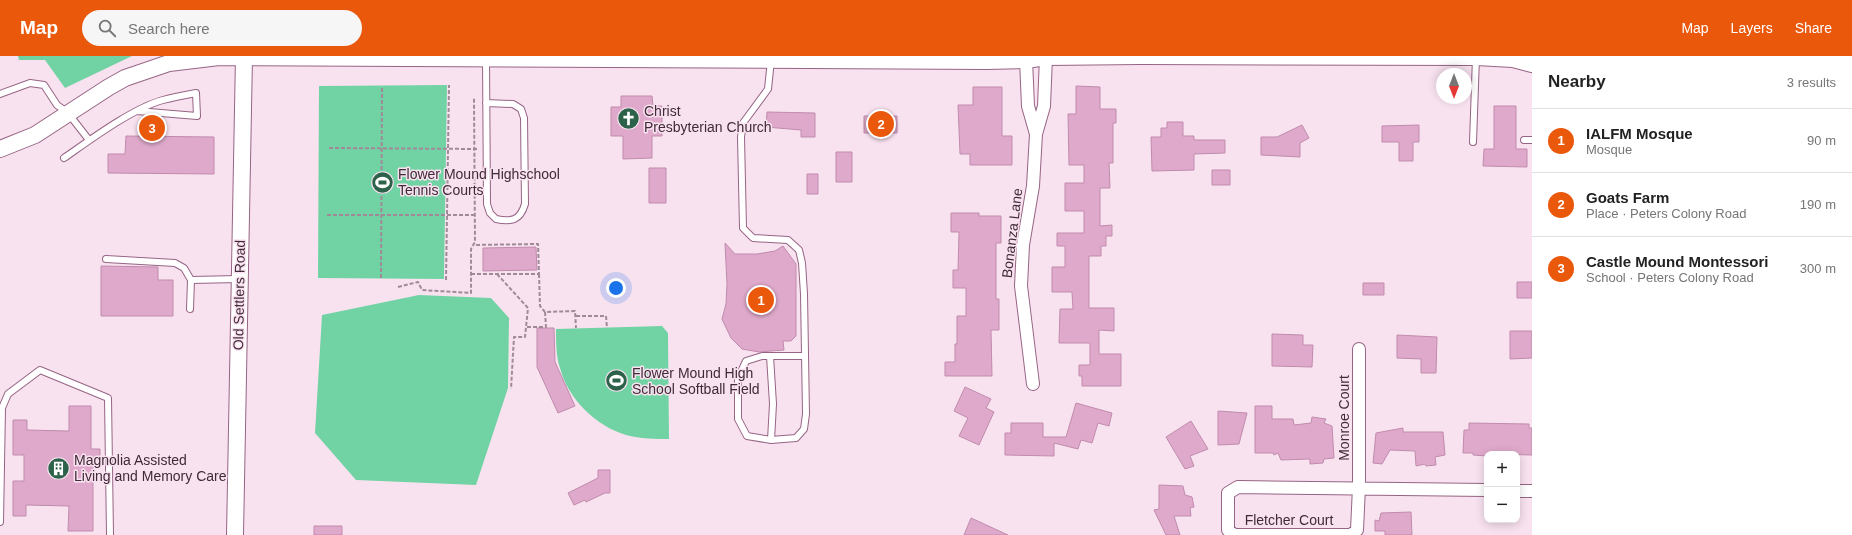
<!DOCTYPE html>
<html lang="en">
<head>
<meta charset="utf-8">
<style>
  body { margin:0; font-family:Helvetica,sans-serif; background:#f6f6f6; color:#222 }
  .controls { position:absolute; right:12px; bottom:12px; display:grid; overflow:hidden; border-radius:8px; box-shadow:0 2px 10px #0003 }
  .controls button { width:36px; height:36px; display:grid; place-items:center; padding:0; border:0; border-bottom:1px solid #e0e0e0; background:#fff; color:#222; font:20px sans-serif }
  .compass { position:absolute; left:1436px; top:12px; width:36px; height:36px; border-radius:50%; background:#fff; box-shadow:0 2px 10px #0003; rotate:180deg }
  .you { position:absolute; left:616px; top:232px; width:14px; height:14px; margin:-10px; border:3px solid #fff; border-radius:50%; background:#1a73e8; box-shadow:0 0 0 6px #1a73e833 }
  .badge { display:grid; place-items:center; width:26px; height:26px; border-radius:50%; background:#ea580c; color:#fff; font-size:13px; font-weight:700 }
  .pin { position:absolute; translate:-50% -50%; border:2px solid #fff; box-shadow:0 1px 4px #0006 }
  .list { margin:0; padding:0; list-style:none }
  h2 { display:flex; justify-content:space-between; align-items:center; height:52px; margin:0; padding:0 16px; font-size:17px }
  h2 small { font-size:13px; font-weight:400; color:#767676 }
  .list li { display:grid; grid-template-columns:26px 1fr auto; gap:12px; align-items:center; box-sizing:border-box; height:64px; padding:0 16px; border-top:1px solid #e0e0e0 }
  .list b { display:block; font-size:15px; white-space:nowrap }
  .list p { margin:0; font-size:13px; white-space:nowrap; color:#767676 }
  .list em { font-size:13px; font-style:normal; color:#767676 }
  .icon { flex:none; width:22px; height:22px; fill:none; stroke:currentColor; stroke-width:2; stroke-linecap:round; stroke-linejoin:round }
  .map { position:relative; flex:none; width:1532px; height:479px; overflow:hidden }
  header { display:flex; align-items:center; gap:24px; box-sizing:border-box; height:56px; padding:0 20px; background:#ea580c; color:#fff }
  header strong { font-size:19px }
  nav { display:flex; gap:22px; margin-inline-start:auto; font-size:14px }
  .search { width:280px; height:36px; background:#f6f6f6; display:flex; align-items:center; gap:10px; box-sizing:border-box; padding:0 14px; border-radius:22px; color:#767676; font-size:15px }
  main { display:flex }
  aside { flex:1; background:#fff }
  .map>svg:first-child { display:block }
</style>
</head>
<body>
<header>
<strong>Map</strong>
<div class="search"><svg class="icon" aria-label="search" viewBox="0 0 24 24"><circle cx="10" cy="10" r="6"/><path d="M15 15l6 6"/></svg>Search here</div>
<nav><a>Map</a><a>Layers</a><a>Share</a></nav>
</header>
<main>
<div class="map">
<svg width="1532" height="479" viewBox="0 0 1532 479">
  <rect width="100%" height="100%" fill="#f9e2f0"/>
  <path fill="#71d3a4" d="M18 0H132L65 32 45 4H19Z
    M447 29 444 223 318 222 319 30Z
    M419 239 491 242 509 262 508 332 476 429 356 424 315 377 322 259Z
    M662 270 668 277 669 383C655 383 640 383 626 379 596 370 568 343 560 312 556 300 556 286 556 273Z"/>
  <path fill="#dfa9cb" stroke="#c08bac" d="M1076 30 1100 31V53H1116V67H1113V107H1109L1110 132H1100V170L1112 169V180H1106V190H1101V200H1089V252H1114V275L1099 274V298H1121V330H1082V320H1079V309H1090V287H1059L1060 253H1073L1072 236H1052V211H1065V190H1057V177H1084V155H1065V127H1084V109H1069L1068 58H1076Z
    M973 31H1002V80H1012V109H970V98H960L958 49H973Z
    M621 40H652L653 50H662V80H652V102L623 103V80H611V51H621Z
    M1494 50H1516V93H1527V111L1483 110 1484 93H1494Z
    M767 56 815 57V81H801V74L766 71Z
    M864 60H897V77H864Z
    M1167 66H1183V80H1194V84H1225V97L1194 98V114L1152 115 1151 81H1161V72H1167Z
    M1302 69 1309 82 1300 87V101L1261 99V81H1277Z
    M1419 69V86H1413V105H1399V86H1382V70Z
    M126 80 214 81V118L108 117V98H125Z
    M836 96H852V126H836Z
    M649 112H666V147H649Z
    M1212 114H1230V129H1212Z
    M807 118H818V138H807Z
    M951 157H979V160H1001V187H996V243H999V274H991L992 320H945V306H955V288H957V260H966V232H953V214H958L959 176H951Z
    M725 187 735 198H757L775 195 783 190 796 208V280L791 285H783L784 294 759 296 742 293 731 282 722 263 726 248 727 228Z
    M536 191 537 214 483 215V192Z
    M101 210 158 211V224H173V260H101Z
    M1517 226H1532V242H1517Z
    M1363 227H1384V239H1363Z
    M537 272H554L555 306 575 350 558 357 537 311Z
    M1510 275H1532V302L1510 303Z
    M1272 278 1303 279V289H1313L1312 311 1272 310Z
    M1397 279 1437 281 1436 317H1421V303L1397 302Z
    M965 331 991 343 986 352 994 356 979 389 959 380 968 362 954 355Z
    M1076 347 1112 357 1109 370 1098 367 1092 387 1081 384 1078 393 1054 387V400L1005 399V377H1011V367H1043V381H1066Z
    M69 350H91V393H100V404H93V475H68L69 450 26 449V460H13V425H24V399H13V364H27V374L69 375Z
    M1255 350H1272V363H1293L1294 369 1311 367 1312 361 1326 363 1324 367 1332 370 1334 402 1324 403 1323 407 1310 408V403L1281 404 1278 397 1274 399 1273 397H1255Z
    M1218 355 1247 357 1239 388 1218 389Z
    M1191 365 1208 393 1190 400 1194 410 1185 413 1166 381Z
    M1469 367 1529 368V372H1532V399L1487 398V400L1473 399V397H1463L1464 374H1469Z
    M1403 372V376H1443L1445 399 1435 401 1436 409 1426 410 1425 408 1416 410 1415 395 1390 394 1382 408 1373 407 1376 377Z
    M598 414H610V437H605L586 446 585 444 574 449 568 437 598 422Z
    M1159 429 1183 430 1185 439 1192 441 1194 451 1190 452 1191 460H1174L1180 479H1166L1154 454 1159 453Z
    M1411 456 1412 479H1385V475H1375V464L1379 465 1381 457Z
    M971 462 1008 479H964Z
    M314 470H342V479H314Z"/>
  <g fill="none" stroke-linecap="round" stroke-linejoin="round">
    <defs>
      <path id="lane" d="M486 3 487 148 490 157 496 163C511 166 520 165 525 148L524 62 521 53 513 48 486 47
        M771 4 768 33 743 67 741 81 743 172 753 182 788 184 799 194 802 207 804 238 806 358 804 373 796 382 771 384 747 380 738 363V322L746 305 762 300H804
        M0 38 30 27 44 29 57 49 68 57 89 84
        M1524 84H1532
        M1473 86 1476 1
        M64 102C90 84 133 52 163 44 174 41 185 39 196 37L197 60 137 55
        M106 203 175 207 184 212 191 224
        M190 253 191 224 239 223
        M770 300 773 348 771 384
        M0 466 2 352 8 338 40 314 108 342 110 479"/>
      <path id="street" d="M1026 4 1028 50 1036 78
        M1359 293V431L1357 474 1351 479H1234L1228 474V437L1238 431 1487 434
        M1033 328 1021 230 1023 189 1033 130 1036 78 1044 50 1046 1
        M1517 435H1532"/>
      <path id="secondary" d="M0 93 35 79 109 31 125 22 169 7 219 1 987 5 1026 4 1046 1 1141 0 1476 1 1513 3 1532 8
        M235 479 244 0"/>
    </defs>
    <use href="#lane" stroke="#966484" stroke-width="8"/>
    <use href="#street" stroke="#966484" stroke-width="14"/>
    <use href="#secondary" stroke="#966484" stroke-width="18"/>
    <path stroke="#a18a98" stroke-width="2" stroke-dasharray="4 2" stroke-linecap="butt" d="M329 92 479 93
      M327 159H475
      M471 218H539L538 188 473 189
      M497 218 528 252 525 281H514L511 333
      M539 218 540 250 545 256 575 255 576 272
      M381 222 382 30
      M446 224 449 29
      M398 231 418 226 422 234 471 237V193L475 186 474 41
      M576 260H606L607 272
      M527 271H546L545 256"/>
    <use href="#lane" stroke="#fff" stroke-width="6"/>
    <use href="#street" stroke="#fff" stroke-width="12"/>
    <use href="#secondary" stroke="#fff" stroke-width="16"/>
  </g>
  <defs>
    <symbol id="church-disc" viewBox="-11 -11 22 22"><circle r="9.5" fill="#2c6249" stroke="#f9e2f0"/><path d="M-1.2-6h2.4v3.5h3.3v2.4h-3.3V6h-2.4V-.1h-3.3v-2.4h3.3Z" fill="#fff"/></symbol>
    <symbol id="stadium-disc" viewBox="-11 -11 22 22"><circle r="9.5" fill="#2c6249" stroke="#f9e2f0"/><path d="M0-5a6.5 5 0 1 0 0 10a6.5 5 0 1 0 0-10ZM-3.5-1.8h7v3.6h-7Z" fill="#fff"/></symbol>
    <symbol id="building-disc" viewBox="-11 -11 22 22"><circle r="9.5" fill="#2c6249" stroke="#f9e2f0"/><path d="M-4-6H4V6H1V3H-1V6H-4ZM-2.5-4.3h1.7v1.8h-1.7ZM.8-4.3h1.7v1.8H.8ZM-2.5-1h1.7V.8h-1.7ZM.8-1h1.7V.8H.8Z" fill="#fff"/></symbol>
  </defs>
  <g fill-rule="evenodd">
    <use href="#church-disc" x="616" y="50" width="25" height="25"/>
    <use href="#stadium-disc" x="370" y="114" width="25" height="25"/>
    <use href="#stadium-disc" x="604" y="312" width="25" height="25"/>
    <use href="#building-disc" x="46" y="400" width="25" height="25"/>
  </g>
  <g text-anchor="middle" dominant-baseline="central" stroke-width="3" stroke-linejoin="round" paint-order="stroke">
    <g font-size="14" fill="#402a38" stroke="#f9e2f0" text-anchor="start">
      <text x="644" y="55">Christ<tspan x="644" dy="16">Presbyterian Church</tspan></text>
      <text x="398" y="118">Flower Mound Highschool<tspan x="398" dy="16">Tennis Courts</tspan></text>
      <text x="632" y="317">Flower Mound High<tspan x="632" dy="16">School Softball Field</tspan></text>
      <text x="74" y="404">Magnolia Assisted<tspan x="74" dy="16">Living and Memory Care</tspan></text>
    </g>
    <g font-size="14" fill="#402a38" stroke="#f9e2f0">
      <text transform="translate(1012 177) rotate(-83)">Bonanza Lane</text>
      <text transform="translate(239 239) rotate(-89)">Old Settlers Road</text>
      <text transform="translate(1344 362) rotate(-90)">Monroe Court</text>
      <text x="1289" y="464">Fletcher Court</text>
    </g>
  </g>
</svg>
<div class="controls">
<button>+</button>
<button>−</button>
</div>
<svg class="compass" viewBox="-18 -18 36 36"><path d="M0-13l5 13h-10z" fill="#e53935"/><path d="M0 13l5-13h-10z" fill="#767676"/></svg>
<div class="you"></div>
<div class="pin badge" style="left:761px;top:244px">1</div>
<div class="pin badge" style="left:881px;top:68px">2</div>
<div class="pin badge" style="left:152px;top:72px">3</div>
</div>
<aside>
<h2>Nearby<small>3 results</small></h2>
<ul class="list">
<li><span class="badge">1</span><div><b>IALFM Mosque</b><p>Mosque</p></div><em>90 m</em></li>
<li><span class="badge">2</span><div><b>Goats Farm</b><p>Place · Peters Colony Road</p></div><em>190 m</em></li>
<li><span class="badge">3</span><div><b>Castle Mound Montessori</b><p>School · Peters Colony Road</p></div><em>300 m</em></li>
</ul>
</aside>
</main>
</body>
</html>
